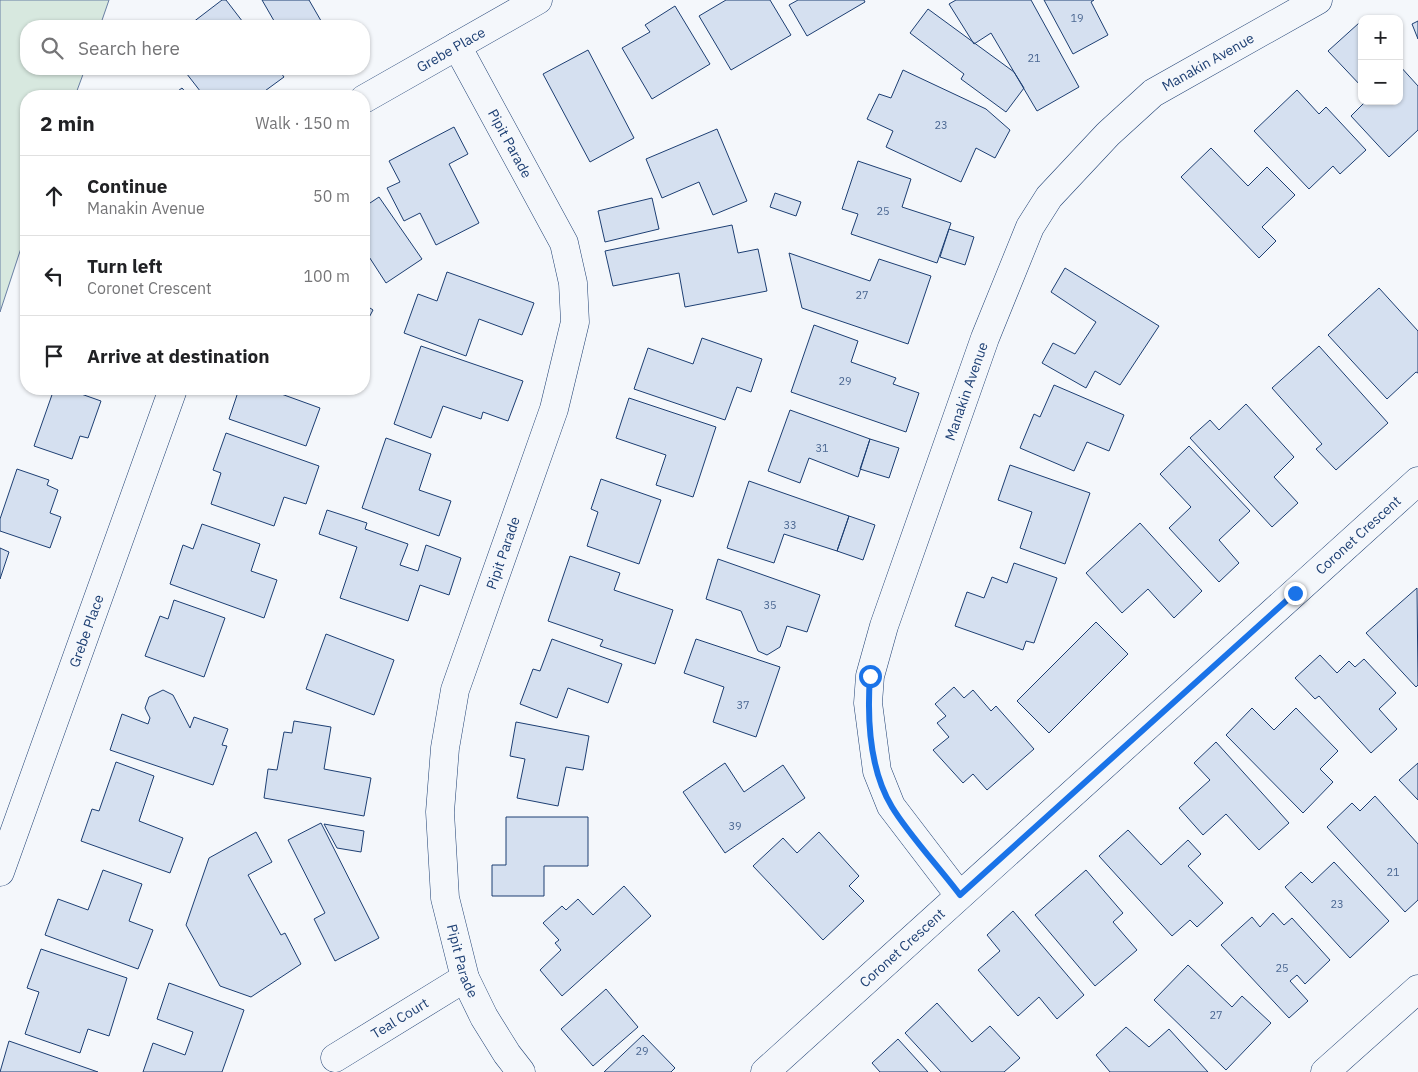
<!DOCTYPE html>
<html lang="en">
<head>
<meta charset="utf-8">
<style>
  body { margin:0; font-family:"IBM Plex Sans",sans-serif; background:#f6f6f6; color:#202124 }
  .controls { position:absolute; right:15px; top:15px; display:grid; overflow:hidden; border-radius:10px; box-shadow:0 1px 4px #0004 }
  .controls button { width:45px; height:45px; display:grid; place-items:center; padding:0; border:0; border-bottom:1px solid #e0e0e0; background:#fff; color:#202124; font:25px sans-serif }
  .stop { position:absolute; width:15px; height:15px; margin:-11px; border:4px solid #1a73e8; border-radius:50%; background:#fff }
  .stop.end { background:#1a73e8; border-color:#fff; box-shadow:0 1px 5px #0008 }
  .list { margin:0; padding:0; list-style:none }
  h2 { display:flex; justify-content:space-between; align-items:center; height:65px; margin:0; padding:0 20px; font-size:21px }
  h2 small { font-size:16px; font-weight:400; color:#757577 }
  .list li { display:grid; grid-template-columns:32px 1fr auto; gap:15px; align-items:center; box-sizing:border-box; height:80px; padding:0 20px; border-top:1px solid #e0e0e0 }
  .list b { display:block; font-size:19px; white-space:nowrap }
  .list p { margin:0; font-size:16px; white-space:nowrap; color:#757577 }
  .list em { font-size:16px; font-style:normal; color:#757577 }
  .icon { flex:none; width:28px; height:28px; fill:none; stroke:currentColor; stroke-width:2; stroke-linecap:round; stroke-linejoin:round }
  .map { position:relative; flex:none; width:1418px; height:1072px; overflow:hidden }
  .search { position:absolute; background:#fff; box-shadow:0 1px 4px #0004; left:20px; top:20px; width:350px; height:55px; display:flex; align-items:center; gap:12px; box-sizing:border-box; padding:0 18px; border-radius:20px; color:#757577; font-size:19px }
  .panel { position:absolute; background:#fff; box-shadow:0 1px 4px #0004; left:20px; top:90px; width:350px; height:305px; border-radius:20px }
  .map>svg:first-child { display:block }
</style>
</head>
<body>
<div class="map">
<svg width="1418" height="1072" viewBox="0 0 1418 1072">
  <rect width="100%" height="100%" fill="#f4f7fb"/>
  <path fill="#d7e8df" stroke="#687fa3" d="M0 0H109L100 26H26V69H85L75 96H26V233L0 312Z"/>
  <path fill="#d5e0f0" stroke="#1d3f73" d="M222 0H226L246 26H188Z
    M262 0H309L324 26H277Z
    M726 0H770L791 35 731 70 699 16Z
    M798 0H864L865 2 807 36 789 5Z
    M956 0H1031L1079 87 1037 111 991 33 974 44 949 4Z
    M1044 0H1094L1091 2 1108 35 1073 54Z
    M675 6 710 64 652 99 622 48 650 32 645 25Z
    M928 9 1014 72 1024 88 1006 112 961 79 964 74 910 33Z
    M1418 21V39L1412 24Z
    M1359 23 1362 25V87L1328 51Z
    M588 50 634 138 590 162 543 74Z
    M1399 65 1418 86V130L1389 157 1351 116 1366 101H1399Z
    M183 69H278L284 77 258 96H204Z
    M903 70 986 109 1010 130 995 158 976 148 961 182 886 147 893 131 867 119 879 94 891 98Z
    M182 88 189 96H171Z
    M1297 90 1319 114 1326 107 1366 150 1340 174 1333 166 1309 189 1254 131Z
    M454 127 468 154 449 164 479 223 436 245 420 213 404 221 387 188 400 182 389 161Z
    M717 129 747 201 713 215 699 182 662 198 646 159Z
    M1211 148 1248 186 1267 167 1295 195 1262 227 1276 241 1259 258 1181 177Z
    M858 161 911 179 902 207 951 223 937 263 851 234 858 214 842 209Z
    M775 193 801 202 796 216 770 207Z
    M379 197 422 259 386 283 364 249V207Z
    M652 198 659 229 605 242 598 211Z
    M732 225 738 253 758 249 767 291 685 307 679 273 613 286 605 251Z
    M949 229 974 237 965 265 940 257Z
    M789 253 870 281 879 259 931 276 908 344 802 308Z
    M1065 268 1159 326 1120 385 1095 371 1086 388 1042 363 1053 343 1075 354 1096 322 1051 292Z
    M447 272 534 303 522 335 479 319 466 356 404 333 418 294 437 301Z
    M1379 288 1418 331V373L1416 372 1387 399 1328 335Z
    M364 304 373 310 364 327Z
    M814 325 858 341 851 362 896 378 893 384 919 393 906 432 791 392Z
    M702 338 762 359 751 392 737 387 725 420 634 389 648 348 693 364Z
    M421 346 523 381 508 421 483 412 481 419 443 406 431 438 394 424Z
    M1319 346 1388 423 1336 470 1316 449 1322 444 1272 388Z
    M1054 385 1124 415 1109 451 1087 442 1074 471 1020 448 1034 414 1040 417Z
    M54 389H67L101 401 88 438 80 436 72 459 34 446Z
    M239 389H274L273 391 320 408 306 446 229 419Z
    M629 398 716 427 693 497 656 485 666 455 616 438Z
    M1246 404 1294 457 1274 477 1298 503 1272 527 1190 438 1210 420 1219 430Z
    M790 410 870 439 858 477 809 458 800 483 768 471Z
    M226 433 319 466 306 504 284 497 274 526 211 504 221 473 213 470Z
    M386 438 431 454 419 490 451 501 439 536 362 508Z
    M870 439 899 448 889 478 860 469Z
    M1189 446 1250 511 1219 540 1239 563 1219 582 1169 528 1191 507 1160 474Z
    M1010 465 1090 493 1065 564 1020 548 1032 512 998 500Z
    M17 469 49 480 47 485 58 490 50 513 61 517 50 548 0 531V519Z
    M601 479 661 500 639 564 587 546 598 512 591 509Z
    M749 481 849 516 837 551 784 534 774 563 727 548Z
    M327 510 367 523 365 529 408 544 400 565 418 571 426 545 461 558 449 595 420 585 408 621 340 598 357 547 319 534Z
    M849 516 875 525 863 560 837 551Z
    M1140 523 1202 591 1174 618 1148 589 1122 613 1086 573Z
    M202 524 260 544 251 571 277 580 264 618 170 584 183 545 193 549Z
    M0 548 9 552 0 579Z
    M570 556 620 573 614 590 673 610 655 664 600 646 603 640 548 621Z
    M718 559 820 595 807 632 787 626 780 647 767 655 758 651 741 611 706 599Z
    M1014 563 1057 578 1034 643 1026 641 1023 650 955 626 967 592 984 598 992 577 1007 583Z
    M1417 588 1418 685 1416 687 1366 633Z
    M174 600 225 618 204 677 145 656 160 616 168 619Z
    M1096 622 1128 654 1049 733 1017 701Z
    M326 634 394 660 374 715 306 689Z
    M552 639 622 664 608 703 568 688 557 718 520 704 533 669 540 671Z
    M696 639 780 667 756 737 713 722 724 687 684 673Z
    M1320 655 1337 673 1349 661 1355 667 1364 659 1396 693 1379 709 1397 729 1371 753 1319 696 1315 699 1295 678Z
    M954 687 964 698 973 690 991 711 996 706 1034 749 987 790 973 774 963 783 933 750 949 737 937 723 946 716 935 704Z
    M163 690 173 695 190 728 194 717 228 729 222 745 227 746 213 785 110 750 122 714 148 724 150 718 145 708 149 697Z
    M1252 708 1274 730 1296 708 1338 751 1320 769 1333 782 1303 813 1226 735Z
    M294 721 331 727 324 769 371 778 364 816 264 798 268 769 277 770 284 732 292 733Z
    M516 722 589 736 583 770 566 767 558 806 517 798 525 759 510 756Z
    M1216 742 1289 823 1259 850 1226 814 1203 835 1179 808 1210 780 1194 763Z
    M116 762 154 776 139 821 183 838 170 873 81 841 92 809 99 811Z
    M725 763 744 792 783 765 805 798 725 853 683 792Z
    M1418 763V800L1399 780Z
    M1375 796 1418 844V900L1405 912 1327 827 1352 803 1360 811Z
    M506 817H588V866H544V896H492V865H506Z
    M321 823 379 938 335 961 314 919 325 913 288 840Z
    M324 824 364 831 361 852 337 848Z
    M1128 830 1161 865 1188 840 1201 854 1188 866 1223 903 1197 927 1190 920 1172 936 1099 856Z
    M256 832 272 862 248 875 281 935 285 933 301 964 251 997 220 986 186 925 209 858Z
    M819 832 859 876 849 886 864 901 823 940 753 866 783 838 797 853Z
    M1334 862 1389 921 1350 958 1285 887 1301 872 1312 883Z
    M103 870 142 884 129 921 153 930 138 969 45 935 58 899 88 910Z
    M1086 870 1123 913 1113 922 1137 950 1095 986 1035 915Z
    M624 886 651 916 562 996 540 970 561 950 555 943 559 940 543 923 562 906 566 910 578 899 593 915Z
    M1013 911 1084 995 1057 1019 1039 997 1018 1016 978 970 1000 951 987 935Z
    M1273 913 1284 925 1292 918 1330 960 1305 984 1297 975 1290 981 1308 1001 1289 1018 1221 945 1252 917 1260 927Z
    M41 949 127 978 109 1036 88 1029 80 1053 25 1034 39 992 27 988Z
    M1188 965 1232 1007 1242 996 1271 1023 1226 1070 1154 1000Z
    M169 983 244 1010 222 1072H143L153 1043 185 1055 193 1032 157 1019Z
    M606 989 638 1027 593 1066 561 1029Z
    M937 1003 972 1042 990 1026 1020 1058 1004 1072H941L905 1033Z
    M1126 1027 1149 1047 1169 1029 1208 1072H1110L1096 1055Z
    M643 1035 675 1068 671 1072H604Z
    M898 1039 928 1072H880L872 1063Z
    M9 1041 98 1072H0Z"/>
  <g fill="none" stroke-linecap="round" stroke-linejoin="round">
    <defs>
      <g id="minor">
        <path id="s1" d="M457 46 564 243 573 283 575 322 554 409 455 690 445 748 440 812 445 898 465 978 484 1017 507 1054 521 1072"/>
        <path id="s2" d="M364 99 538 0"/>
        <path id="s3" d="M0 872 173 389"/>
        <path id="s4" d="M959 895 891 806 877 771 868 703 870 676 884 626 985 338 1030 227 1049 197 1108 134 1153 93 1318 0"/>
        <path id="s5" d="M335 1058 465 978"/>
        <path id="s6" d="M765 1072 1418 481"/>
        <path d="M1325 1072 1418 989"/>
      </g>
    </defs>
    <use href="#minor" stroke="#1d3f73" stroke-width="29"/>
    <use href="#minor" stroke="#f4f7fb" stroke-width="28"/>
  </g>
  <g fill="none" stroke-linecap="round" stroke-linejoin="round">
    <path stroke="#1a73e8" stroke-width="6" d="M870 676C867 719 869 769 892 807 909 835 939 867 960 895L1295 593"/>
  </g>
  <g text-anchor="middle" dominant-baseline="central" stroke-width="4" stroke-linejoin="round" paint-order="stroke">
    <g font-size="11" fill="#4b6792">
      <text x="1077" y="18">19</text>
      <text x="1034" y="58">21</text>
      <text x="941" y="125">23</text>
      <text x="883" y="211">25</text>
      <text x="862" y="295">27</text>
      <text x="845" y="381">29</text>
      <text x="822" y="448">31</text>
      <text x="790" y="525">33</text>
      <text x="770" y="605">35</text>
      <text x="743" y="705">37</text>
      <text x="735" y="826">39</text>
      <text x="1393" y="872">21</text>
      <text x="1337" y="904">23</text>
      <text x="1282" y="968">25</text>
      <text x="1216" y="1015">27</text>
      <text x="642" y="1051">29</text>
    </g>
    <g font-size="14" fill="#1d3f73" stroke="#f4f7fb">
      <text stroke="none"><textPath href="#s2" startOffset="100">Grebe Place</textPath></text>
      <text stroke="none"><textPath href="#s4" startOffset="968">Manakin Avenue</textPath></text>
      <text stroke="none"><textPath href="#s1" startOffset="111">Pipit Parade</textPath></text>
      <text stroke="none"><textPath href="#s4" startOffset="546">Manakin Avenue</textPath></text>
      <text stroke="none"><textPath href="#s6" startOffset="800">Coronet Crescent</textPath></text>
      <text transform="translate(503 553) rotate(-71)">Pipit Parade</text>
      <text stroke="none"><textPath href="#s3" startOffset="256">Grebe Place</textPath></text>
      <text stroke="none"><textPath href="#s6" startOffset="185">Coronet Crescent</textPath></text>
      <text stroke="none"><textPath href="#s1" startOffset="966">Pipit Parade</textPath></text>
      <text stroke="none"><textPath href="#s5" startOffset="76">Teal Court</textPath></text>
    </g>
  </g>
</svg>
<div class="controls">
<button>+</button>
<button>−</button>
</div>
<div class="stop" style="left:870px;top:676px"></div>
<div class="stop end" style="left:1295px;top:593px"></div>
<div class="search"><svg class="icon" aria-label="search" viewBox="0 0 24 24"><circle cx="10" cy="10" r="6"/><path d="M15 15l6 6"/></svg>Search here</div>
<section class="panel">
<h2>2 min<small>Walk · 150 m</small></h2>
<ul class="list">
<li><svg class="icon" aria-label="ahead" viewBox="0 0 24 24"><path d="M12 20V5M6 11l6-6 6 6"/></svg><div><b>Continue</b><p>Manakin Avenue</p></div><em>50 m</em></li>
<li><svg class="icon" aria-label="left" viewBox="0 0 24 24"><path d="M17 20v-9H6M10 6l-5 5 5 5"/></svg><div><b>Turn left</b><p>Coronet Crescent</p></div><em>100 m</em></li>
<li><svg class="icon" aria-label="arrive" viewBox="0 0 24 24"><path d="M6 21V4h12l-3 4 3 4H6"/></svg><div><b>Arrive at destination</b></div></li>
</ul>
</section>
</div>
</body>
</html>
